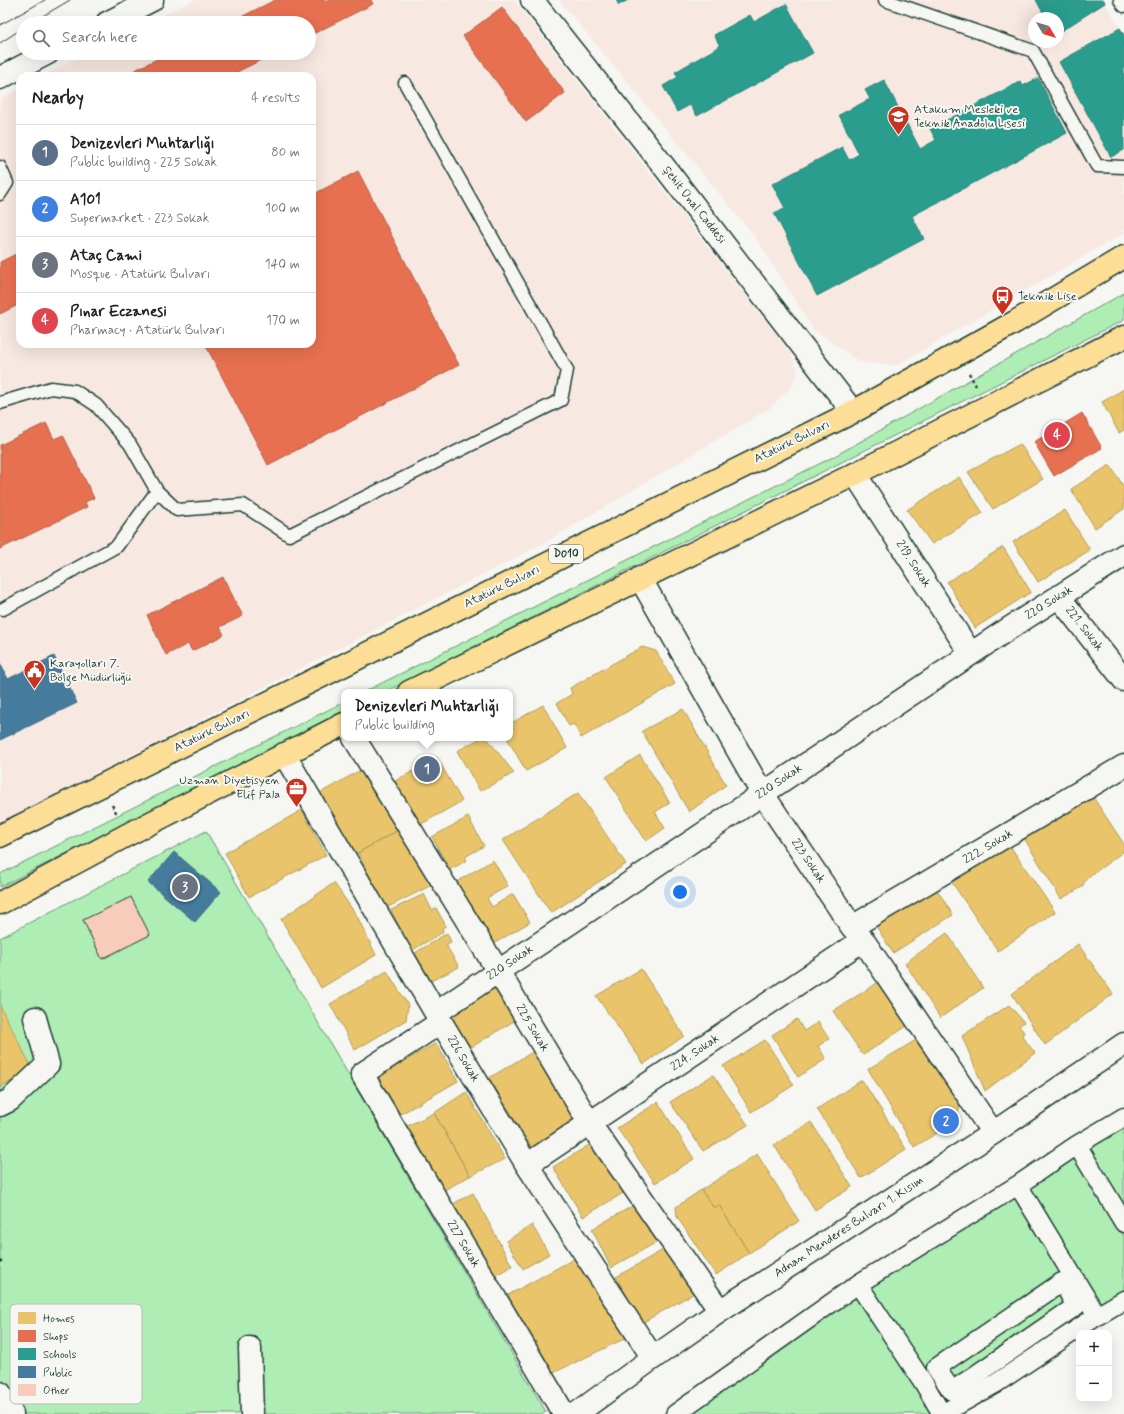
<!DOCTYPE html>
<html lang="en">
<head>
<meta charset="utf-8">
<style>
  body { margin:0; font-family:Mynerve,sans-serif; background:#f6f6f6; color:#222 }
  .controls { position:absolute; right:12px; bottom:12px; display:grid; overflow:hidden; border-radius:8px; box-shadow:0 4px 16px #0002 }
  .controls button { width:36px; height:36px; display:grid; place-items:center; padding:0; border:0; border-bottom:1px solid #e0e0e0; background:#fff; color:#222; font:20px sans-serif }
  .compass { position:absolute; left:1028px; top:12px; width:36px; height:36px; border-radius:50%; background:#fff; box-shadow:0 4px 16px #0002; rotate:128deg }
  .you { position:absolute; left:680px; top:892px; width:14px; height:14px; margin:-10px; border:3px solid #fff; border-radius:50%; background:#1a73e8; box-shadow:0 0 0 6px #1a73e833 }
  .badge { display:grid; place-items:center; width:26px; height:26px; border-radius:50%; background:#c8321e; color:#fff; font-size:13px; font-weight:700 }
  .pin { position:absolute; translate:-50% -50%; border:2px solid #fff; box-shadow:0 1px 4px #0006 }
  .popup { position:absolute; left:341px; top:689px; width:172px; height:52px; box-sizing:border-box; display:grid; place-content:center; border-radius:8px; background:#fff; filter:drop-shadow(0 1px 3px #0005); font-size:13px; white-space:nowrap; color:#767676 }
  .popup b { font-size:15px; color:#222 }
  .popup::after { content:''; position:absolute; left:50%; top:100%; margin-left:-8px; border:8px solid transparent; border-top-color:#fff }
  .list { margin:0; padding:0; list-style:none }
  h2 { display:flex; justify-content:space-between; align-items:center; height:52px; margin:0; padding:0 16px; font-size:17px }
  h2 small { font-size:13px; font-weight:400; color:#767676 }
  .list li { display:grid; grid-template-columns:26px 1fr auto; gap:12px; align-items:center; box-sizing:border-box; height:56px; padding:0 16px; border-top:1px solid #e0e0e0 }
  .list b { display:block; font-size:15px; white-space:nowrap }
  .list p { margin:0; font-size:13px; white-space:nowrap; color:#767676 }
  .list em { font-size:13px; font-style:normal; color:#767676 }
  .icon { flex:none; width:22px; height:22px; fill:none; stroke:currentColor; stroke-width:2; stroke-linecap:round; stroke-linejoin:round }
  .map { position:relative; flex:none; width:1124px; height:1414px; overflow:hidden }
  .search { position:absolute; background:#fff; box-shadow:0 4px 16px #0002; left:16px; top:16px; width:300px; height:44px; display:flex; align-items:center; gap:10px; box-sizing:border-box; padding:0 14px; border-radius:22px; color:#767676; font-size:15px }
  .panel { position:absolute; background:#fff; box-shadow:0 4px 16px #0002; left:16px; top:72px; width:300px; height:276px; border-radius:12px }
  .map>svg:first-child { display:block }
</style>
</head>
<body>
<div class="map">
<svg width="1124" height="1414" viewBox="0 0 1124 1414">
  <rect width="100%" height="100%" fill="#f6f6f2"/>
  <filter id="ink" filterUnits="userSpaceOnUse"><feTurbulence type="fractalNoise" baseFrequency=".025" numOctaves="2"/><feDisplacementMap in="SourceGraphic" scale="8" xChannelSelector="R" yChannelSelector="G"/><feConvolveMatrix kernelMatrix="1 2 1 2 8 2 1 2 1" color-interpolation-filters="sRGB"/></filter>
  <g filter="url(#ink)">
    <path fill="#f7e9e1" fill-rule="evenodd" d="M194 0H514L777 335 792 355 798 372 791 387 770 408 548 541 0 823V99L20 89V344H312V76H43L87 53H309V23H147Z
      M559 0H1104L1124 35V233L897 365 860 362 813 329 756 238ZM1034 18H1058V42H1034Z"/>
    <path fill="#aeedb4" stroke="#669574" d="M1124 293V320L385 692H364L833 457Z
      M344 702V713L0 887V874Z
      M206 831 546 1412 543 1414H0V938Z
      M1124 1125V1296L993 1380 928 1414H689L824 1316Z"/>
    <path fill="#e9c46a" stroke="#ac9c5a" d="M1124 389V430L1119 433 1102 402Z
      M1020 444 1043 479 993 509 968 472Z
      M1110 465 1124 487V509L1095 528 1071 489Z
      M959 477 983 513 932 544 907 510Z
      M1065 510 1090 550 1038 582 1013 542Z
      M1003 547 1031 592 975 628 947 582Z
      M642 647 656 651 675 684 581 738 574 724 569 726 557 703 572 694 570 688Z
      M543 705 567 748 526 771 507 738H510V724Z
      M683 709 726 785 689 812 642 731Z
      M481 738H487L514 773 480 791 457 751Z
      M640 755 670 803 655 812 665 828 646 841 606 777Z
      M437 758 462 801 418 826 393 782Z
      M366 767 400 829 354 855 320 793Z
      M1089 791 1124 844V851L1086 879 1082 887 1061 899 1022 835Z
      M578 793 626 864 551 913 503 840Z
      M302 810 326 855 249 897 225 853Z
      M468 817 484 846 465 857 467 860 450 870 432 837Z
      M400 829 434 884 386 908 358 853Z
      M1008 843 1055 912 998 951 951 881Z
      M493 860 508 886 487 898 492 907 513 894 530 922 490 946 453 884Z
      M334 883 357 916 376 955 321 988 281 919Z
      M936 888 953 915 893 953 876 926Z
      M424 894 432 910 436 908 446 926 442 928 443 932 411 951 391 910Z
      M447 933 451 942 446 945 459 967 431 981 415 953Z
      M947 933 983 988 940 1018 905 963Z
      M1078 944 1113 994 1045 1045 1012 994Z
      M641 969 684 1036 644 1064 596 996Z
      M387 971 408 1005 406 1020 355 1050 330 1004Z
      M501 982 522 1016 470 1048 449 1013Z
      M879 982 907 1026 863 1055 833 1011Z
      M1009 1005 1024 1022 1019 1026 1024 1032 1022 1036 1035 1053 985 1091 962 1036Z
      M0 1006 33 1070 0 1087Z
      M797 1019 804 1031 818 1022 829 1039 818 1046 826 1059 798 1077 772 1035Z
      M765 1040 794 1085 751 1112 723 1066Z
      M916 1040 960 1104 957 1121 914 1147 868 1069Z
      M436 1043 458 1081 399 1115 377 1077Z
      M539 1048 581 1118 532 1148 489 1078Z
      M713 1075 748 1125 703 1151 670 1102Z
      M862 1080 906 1149 861 1178 817 1109Z
      M466 1092 505 1159 470 1176 434 1113Z
      M658 1102 694 1159 655 1183 617 1128Z
      M434 1113 470 1176 441 1192 405 1127Z
      M811 1122 852 1187 815 1210 774 1145Z
      M594 1142 625 1192 583 1217 553 1167Z
      M757 1154 799 1221 749 1253 719 1205 714 1208 701 1190Z
      M701 1190 714 1208 719 1205 749 1253 716 1275 677 1217 676 1207Z
      M473 1193 512 1266 489 1279 449 1206Z
      M634 1205 657 1242 611 1268 592 1229Z
      M532 1225 549 1254 523 1269 506 1241Z
      M668 1247 694 1293 642 1323 616 1277Z
      M583 1254 630 1336 545 1377 508 1295Z"/>
    <path fill="#e76f51" stroke="#ab6048" d="M275 0H371L373 4 309 36V23H229Z
      M502 7 565 93 526 122 463 36Z
      M169 53H275L229 76H123Z
      M358 171 459 365 268 465 205 344H312V195Z
      M20 252V304L0 314V262Z
      M1082 413 1102 448 1054 476 1034 442Z
      M46 423 54 439 63 435 94 498 85 502 87 507 0 549V445Z
      M223 577 243 616 220 627 224 635 192 651 188 644 166 655 147 615Z"/>
    <path fill="#2a9d8f" stroke="#278074" d="M616 0H628L619 5Z
      M1036 0H1104L1105 3 1058 33V18H1046Z
      M786 4 813 53 697 116 690 105 677 112 663 86 678 77 675 72 720 46 714 35 750 15 754 22Z
      M1120 28 1124 35V150L1111 157 1059 62Z
      M1038 78 1067 133 912 216 924 239 817 296 774 213 785 208 772 184 842 147 849 160 859 154 839 115 870 99 865 90 884 80 920 149 936 140 930 129 1021 81 1023 86Z"/>
    <path fill="#457b9d" stroke="#3a687e" d="M54 656 77 703 0 740V663L8 679Z
      M174 852 221 892 195 922 148 882Z"/>
    <path fill="#f8ccba" stroke="#1f3d34" d="M131 897 150 935 102 959 83 920Z"/>
    <g fill="none" stroke-linecap="round" stroke-linejoin="round">
      <defs>
        <path id="service" d="M885 0 1033 51 1097 166 1124 167
          M1120 0 1124 6
          M0 167 7 183 0 194
          M0 403 51 388 75 391 96 405 130 444 157 491 177 510 243 505 289 535 561 400 567 370 405 83
          M3 609 117 546 157 491"/>
        <path id="pedestrian" d="M1077 1145 1124 1223
          M1018 1185 1097 1316
          M1062 1282 1076 1306 952 1391 936 1368Z
          M858 1284 923 1382 942 1414
          M675 1414 858 1284 1018 1185 1077 1145 1124 1117
          M942 1414 995 1384 1097 1316 1124 1300"/>
        <path id="minor" d="M855 474 971 654
          M640 578 762 793 852 927 863 940 993 1133
          M1059 597 1124 680
          M354 738 498 971 590 1124 720 1311
          M284 754 441 1022 527 1165 653 1358
          M852 927 1124 766
          M436 1013 1005 631 1124 555
          M441 1022 362 1074 564 1414
          M0 1105 10 1100 48 1064 35 1018
          M527 1165 863 940
          M250 1348 252 1414
          M0 1393 12 1414"/>
        <path id="tertiary" d="M532 0 659 160 853 412
          M107 23 152 0
          M0 78 48 53"/>
        <path id="secondary" d="M576 1414 653 1358 720 1311 993 1133 1124 1044"/>
        <path id="trunk" d="M409 692 855 474 1124 337
          M0 836 853 412 1015 322 1124 257
          M0 903 127 835 344 724"/>
      </defs>
      <use href="#service" stroke="#1f3d34" stroke-width="15"/>
      <use href="#pedestrian" stroke="#1f3d34" stroke-width="21"/>
      <use href="#minor" stroke="#1f3d34" stroke-width="25"/>
      <use href="#tertiary" stroke="#1f3d34" stroke-width="25"/>
      <use href="#secondary" stroke="#1f3d34" stroke-width="25"/>
      <use href="#trunk" stroke="#1f3d34" stroke-width="25"/>
      <path stroke="#1f3d34" stroke-width="2.5" stroke-dasharray="3 3" stroke-linecap="butt" d="M969 373 976 386
        M112 805 117 814
        M0 1261 2 1262"/>
      <use href="#service" stroke="#f6f6f2" stroke-width="12"/>
      <use href="#pedestrian" stroke="#f6f6f2" stroke-width="18"/>
      <use href="#minor" stroke="#f6f6f2" stroke-width="22"/>
      <use href="#tertiary" stroke="#f6f6f2" stroke-width="22"/>
      <use href="#secondary" stroke="#f6f6f2" stroke-width="22"/>
      <use href="#trunk" stroke="#fdde96" stroke-width="22"/>
      <path stroke="#1f3d34" stroke-width="1" d="M31 23 70 0
        M0 25 45 0
        M0 43 23 28"/>
    </g>
  </g>
  <defs>
    <symbol id="school-pin" viewBox="-11 -11 22 30"><path d="M0 17L-7.5 6A9.5 9.5 0 1 1 7.5 6Z" fill="#c8321e" stroke="#f6f6f2"/><path d="M0-5L7-2L0 1L-7-2ZM-4 1L0 2.5L4 1V4Q0 6-4 4Z" fill="#fff"/></symbol>
    <symbol id="bus-pin" viewBox="-11 -11 22 30"><path d="M0 17L-7.5 6A9.5 9.5 0 1 1 7.5 6Z" fill="#c8321e" stroke="#f6f6f2"/><path d="M-5-6H5V4H4V6H2V4H-2V6H-4V4H-5ZM-3.5-4V0h7V-4ZM-3.5 1.2v1.5H-2V1.2ZM2 1.2v1.5H3.5V1.2Z" fill="#fff"/></symbol>
    <symbol id="civic-pin" viewBox="-11 -11 22 30"><path d="M0 17L-7.5 6A9.5 9.5 0 1 1 7.5 6Z" fill="#c8321e" stroke="#f6f6f2"/><path d="M-.6-6.5H3V-4.5H.6V-3L4-1V1h2V6H-6V1h2V-1L-.6-3ZM-1.2 2.5V6h2.4V2.5Z" fill="#fff"/></symbol>
    <symbol id="office-pin" viewBox="-11 -11 22 30"><path d="M0 17L-7.5 6A9.5 9.5 0 1 1 7.5 6Z" fill="#c8321e" stroke="#f6f6f2"/><path d="M-6-3h4V-5.5h4V-3h4V5H-6ZM-1-4.5V-3h2v-1.5ZM-6 0V1H6V0Z" fill="#fff"/></symbol>
  </defs>
  <g fill-rule="evenodd">
    <use href="#school-pin" x="886" y="104" width="25" height="34"/>
    <use href="#bus-pin" x="990" y="284" width="25" height="34"/>
    <use href="#civic-pin" x="22" y="658" width="25" height="34"/>
    <use href="#office-pin" x="284" y="776" width="25" height="34"/>
  </g>
  <g text-anchor="middle" dominant-baseline="central" stroke-width="4" stroke-linejoin="round" paint-order="stroke">
    <rect fill="#f6f6f2" stroke="#60746d" stroke-width="1" x="549" y="545" width="34" height="18" rx="3"/>
    <g font-size="11" font-weight="bold" fill="#1f3d34">
      <text x="566" y="554">D010</text>
    </g>
    <g font-size="12" fill="#1f3d34" stroke="#f6f6f2" text-anchor="start">
      <text x="914" y="110">Atakum Mesleki ve<tspan x="914" dy="14">Teknik Anadolu Lisesi</tspan></text>
      <text x="1018" y="297">Teknik Lise</text>
      <text x="50" y="664">Karayolları 7.<tspan x="50" dy="14">Bölge Müdürlüğü</tspan></text>
      <text x="280" y="781" text-anchor="end">Uzman Diyetisyen<tspan x="280" dy="14">Elif Pala</tspan></text>
    </g>
    <g font-size="12" fill="#1f3d34" stroke="#f6f6f2">
      <text transform="translate(694 205) rotate(52)">Şehit Ünal Caddesi</text>
      <text transform="translate(792 442) rotate(-26)">Atatürk Bulvarı</text>
      <text transform="translate(913 564) rotate(57)">219. Sokak</text>
      <text transform="translate(502 587) rotate(-26)">Atatürk Bulvarı</text>
      <text transform="translate(1049 603) rotate(-32)">220 Sokak</text>
      <text transform="translate(1084 629) rotate(52)">221. Sokak</text>
      <text transform="translate(212 731) rotate(-26)">Atatürk Bulvarı</text>
      <text transform="translate(779 782) rotate(-34)">220 Sokak</text>
      <text transform="translate(988 847) rotate(-31)">222. Sokak</text>
      <text transform="translate(808 861) rotate(56)">223 Sokak</text>
      <text transform="translate(510 963) rotate(-34)">220 Sokak</text>
      <text transform="translate(532 1028) rotate(59)">225 Sokak</text>
      <text transform="translate(695 1053) rotate(-34)">224. Sokak</text>
      <text transform="translate(463 1059) rotate(59)">226 Sokak</text>
      <text transform="translate(849 1227) rotate(-33)">Adnan Menderes Bulvarı 1. Kısım</text>
      <text transform="translate(463 1244) rotate(59)">227 Sokak</text>
    </g>
  </g>
  <rect x="10" y="1304" width="132" height="100" rx="6" fill="#f6f6f2" stroke="#b6beb9" stroke-width="1"/>
  <rect x="18" y="1312" width="18" height="12" fill="#e9c46a"/>
  <rect x="18" y="1330" width="18" height="12" fill="#e76f51"/>
  <rect x="18" y="1348" width="18" height="12" fill="#2a9d8f"/>
  <rect x="18" y="1366" width="18" height="12" fill="#457b9d"/>
  <rect x="18" y="1384" width="18" height="12" fill="#f8ccba"/>
  <g font-size="11" fill="#1f3d34">
    <text x="43" y="1322">Homes</text>
    <text x="43" y="1340">Shops</text>
    <text x="43" y="1358">Schools</text>
    <text x="43" y="1376">Public</text>
    <text x="43" y="1394">Other</text>
  </g>
</svg>
<div class="controls">
<button>+</button>
<button>−</button>
</div>
<svg class="compass" viewBox="-18 -18 36 36"><path d="M0-13l5 13h-10z" fill="#e53935"/><path d="M0 13l5-13h-10z" fill="#767676"/></svg>
<div class="you"></div>
<div class="pin badge" style="left:427px;top:769px;background:#5c6f8a">1</div>
<div class="popup"><b>Denizevleri Muhtarlığı</b>Public building</div>
<div class="pin badge" style="left:946px;top:1121px;background:#3f7fe0">2</div>
<div class="pin badge" style="left:185px;top:887px;background:#6b7280">3</div>
<div class="pin badge" style="left:1057px;top:435px;background:#e0444e">4</div>
<div class="search"><svg class="icon" aria-label="search" viewBox="0 0 24 24"><circle cx="10" cy="10" r="6"/><path d="M15 15l6 6"/></svg>Search here</div>
<section class="panel">
<h2>Nearby<small>4 results</small></h2>
<ul class="list">
<li><span class="badge" style="background:#5c6f8a">1</span><div><b>Denizevleri Muhtarlığı</b><p>Public building · 225 Sokak</p></div><em>80 m</em></li>
<li><span class="badge" style="background:#3f7fe0">2</span><div><b>A101</b><p>Supermarket · 223 Sokak</p></div><em>100 m</em></li>
<li><span class="badge" style="background:#6b7280">3</span><div><b>Ataç Cami</b><p>Mosque · Atatürk Bulvarı</p></div><em>140 m</em></li>
<li><span class="badge" style="background:#e0444e">4</span><div><b>Pınar Eczanesi</b><p>Pharmacy · Atatürk Bulvarı</p></div><em>170 m</em></li>
</ul>
</section>
</div>
</body>
</html>
